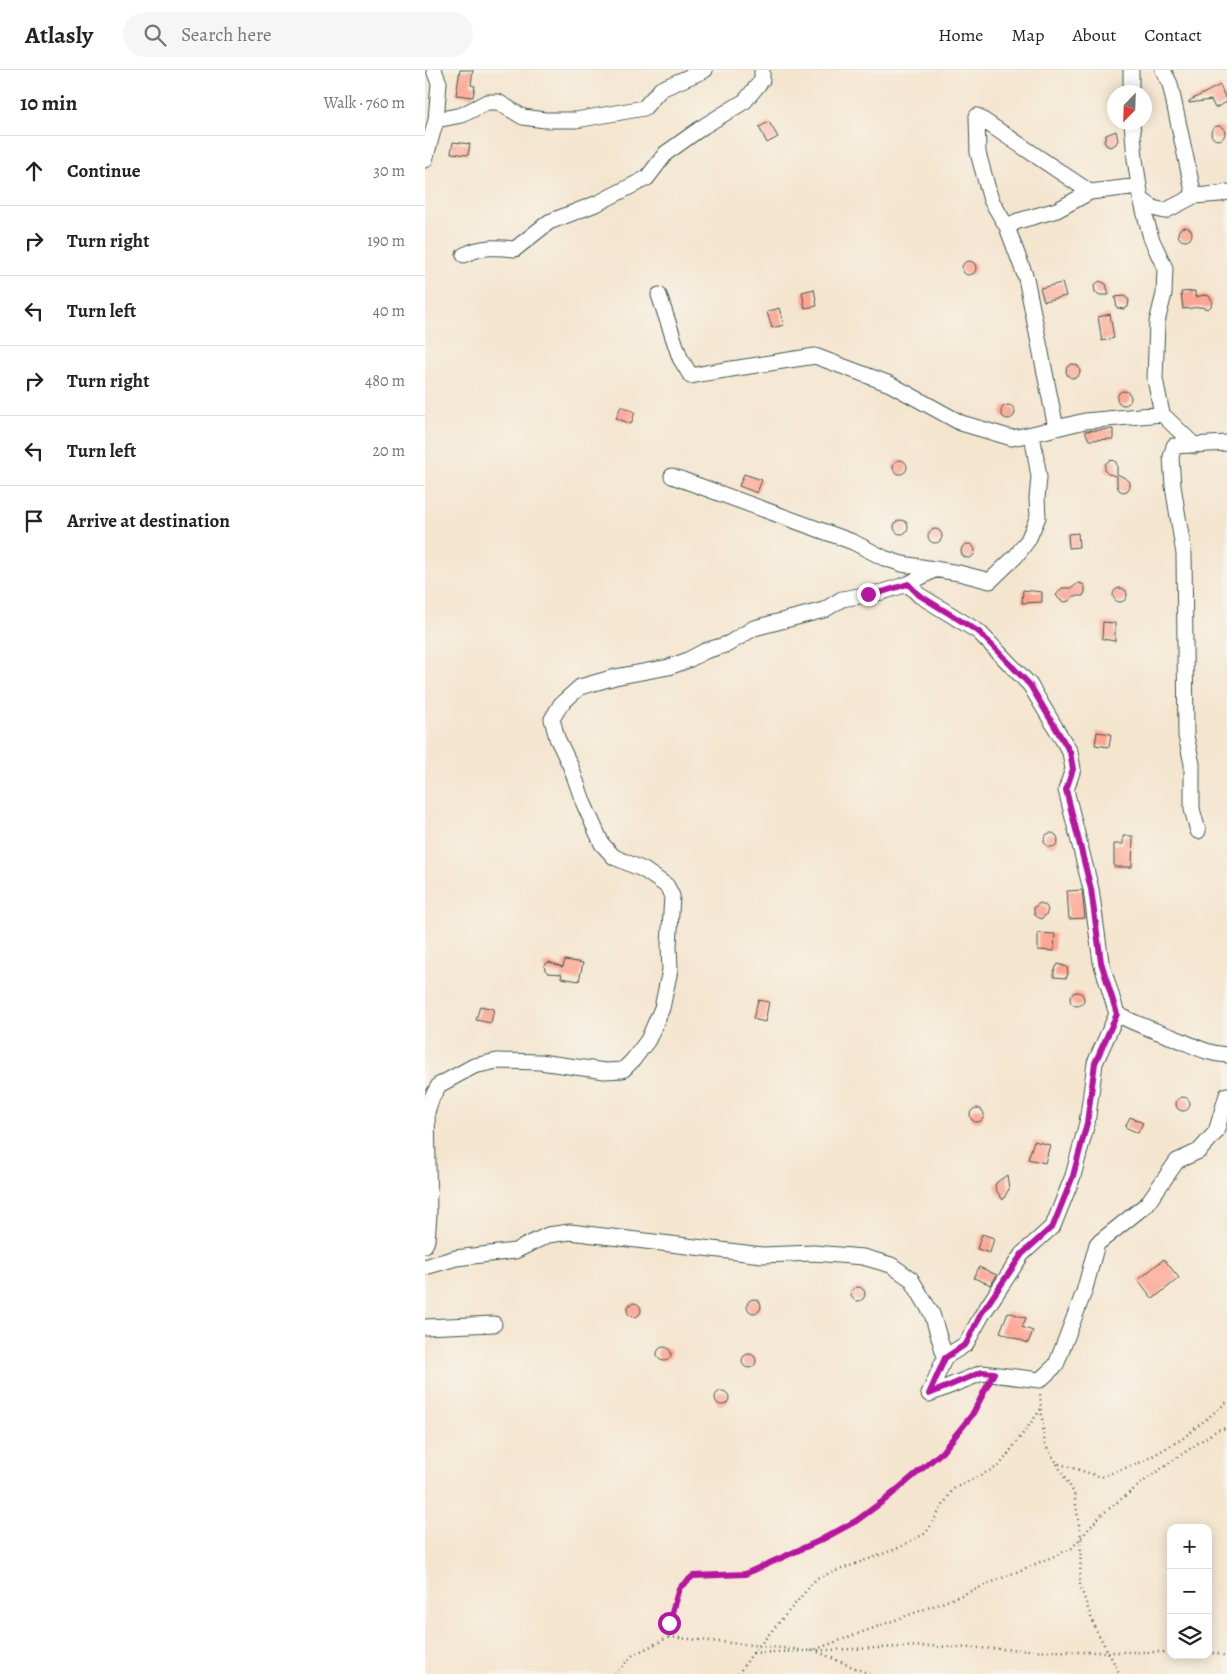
<!DOCTYPE html>
<html lang="en">
<head>
<meta charset="utf-8">
<style>
  body { margin:0; font-family:Alegreya,serif; background:#f6f6f6; color:#222 }
  .controls { position:absolute; right:15px; bottom:15px; display:grid; overflow:hidden; border-radius:10px; box-shadow:0 2px 12px #0003 }
  .controls button { width:45px; height:45px; display:grid; place-items:center; padding:0; border:0; border-bottom:1px solid #e0e0e0; background:#fff; color:#222; font:25px sans-serif }
  .compass { position:absolute; left:682px; top:15px; width:45px; height:45px; border-radius:50%; background:#fff; box-shadow:0 2px 12px #0003; rotate:203deg }
  .stop { position:absolute; width:15px; height:15px; margin:-11px; border:4px solid #b5179e; border-radius:50%; background:#fff }
  .stop.end { background:#b5179e; border-color:#fff; box-shadow:0 1px 5px #0008 }
  .list { margin:0; padding:0; list-style:none }
  h2 { display:flex; justify-content:space-between; align-items:center; height:65px; margin:0; padding:0 20px; font-size:21px }
  h2 small { font-size:16px; font-weight:400; color:#767676 }
  .list li { display:grid; grid-template-columns:32px 1fr auto; gap:15px; align-items:center; box-sizing:border-box; height:70px; padding:0 20px; border-top:1px solid #e0e0e0 }
  .list b { display:block; font-size:19px; white-space:nowrap }
  .list em { font-size:16px; font-style:normal; color:#767676 }
  .icon { flex:none; width:28px; height:28px; fill:none; stroke:currentColor; stroke-width:2; stroke-linecap:round; stroke-linejoin:round }
  .map { position:relative; flex:none; width:802px; height:1604px; overflow:hidden }
  header { display:flex; align-items:center; gap:30px; box-sizing:border-box; height:70px; padding:0 25px; background:#fff; border-bottom:1px solid #e0e0e0 }
  header strong { font-size:24px }
  nav { display:flex; gap:28px; margin-inline-start:auto; font-size:18px }
  .search { width:350px; height:45px; background:#f6f6f6; display:flex; align-items:center; gap:12px; box-sizing:border-box; padding:0 18px; border-radius:28px; color:#767676; font-size:19px }
  main { display:flex }
  aside { flex:1; background:#fff }
  .map>svg:first-child { display:block }
</style>
</head>
<body>
<header>
<strong>Atlasly</strong>
<div class="search"><svg class="icon" aria-label="search" viewBox="0 0 24 24"><circle cx="10" cy="10" r="6"/><path d="M15 15l6 6"/></svg>Search here</div>
<nav><a>Home</a><a>Map</a><a>About</a><a>Contact</a></nav>
</header>
<main>
<aside>
<h2>10 min<small>Walk · 760 m</small></h2>
<ul class="list">
<li><svg class="icon" aria-label="ahead" viewBox="0 0 24 24"><path d="M12 20V5M6 11l6-6 6 6"/></svg><div><b>Continue</b></div><em>30 m</em></li>
<li><svg class="icon" aria-label="right" viewBox="0 0 24 24"><path d="M7 20v-9h11M14 6l5 5-5 5"/></svg><div><b>Turn right</b></div><em>190 m</em></li>
<li><svg class="icon" aria-label="left" viewBox="0 0 24 24"><path d="M17 20v-9H6M10 6l-5 5 5 5"/></svg><div><b>Turn left</b></div><em>40 m</em></li>
<li><svg class="icon" aria-label="right" viewBox="0 0 24 24"><path d="M7 20v-9h11M14 6l5 5-5 5"/></svg><div><b>Turn right</b></div><em>480 m</em></li>
<li><svg class="icon" aria-label="left" viewBox="0 0 24 24"><path d="M17 20v-9H6M10 6l-5 5 5 5"/></svg><div><b>Turn left</b></div><em>20 m</em></li>
<li><svg class="icon" aria-label="arrive" viewBox="0 0 24 24"><path d="M6 21V4h12l-3 4 3 4H6"/></svg><div><b>Arrive at destination</b></div></li>
</ul>
</aside>
<div class="map">
<svg width="802" height="1604" viewBox="0 0 802 1604">
  <rect width="100%" height="100%" fill="#f7f3e8"/>
  <filter id="ink" filterUnits="userSpaceOnUse"><feTurbulence type="fractalNoise" baseFrequency=".02" numOctaves="2"/><feDisplacementMap in="SourceGraphic" scale="10" xChannelSelector="R" yChannelSelector="G"/><feConvolveMatrix kernelMatrix="1 2 1 2 8 2 1 2 1" color-interpolation-filters="sRGB"/></filter>
  <filter id="wash" filterUnits="userSpaceOnUse"><feTurbulence type="fractalNoise" baseFrequency=".0096" numOctaves="4" result="noise"/><feDisplacementMap in="SourceGraphic" scale="20" xChannelSelector="R" yChannelSelector="G"/><feGaussianBlur stdDeviation="1.12" result="paint"/><feColorMatrix in="noise" values="0 0 0 0 0 0 0 0 0 0 0 0 0 0 0 0 0 1.4 0 .05"/><feComposite in="paint" operator="in"/></filter>
  <g filter="url(#wash)">
    <rect width="100%" height="100%" fill="#f4e5cf"/>
    <g id="blocks">
      <path fill="#fda593" d="M35 0H48L46 15 50 16 48 27 31 25Z
        M795 15 802 32 790 38 786 30 764 33V31Z
        M344 52 353 67 342 73 334 57Z
        M786 63a7 7 0 1 1 14 0a7 7 0 1 1-14 0Z
        M691 61 693 70 691 74 685 77 681 75 679 71 681 65Z
        M28 72 45 74 43 85 26 83Z
        M753 164a7 7 0 1 1 14 0a7 7 0 1 1-14 0Z
        M537 198a7 7 0 1 1 14 0a7 7 0 1 1-14 0Z
        M675 211 681 214 684 225H675L670 222 669 215Z
        M637 213 641 226 619 231 615 218Z
        M389 219 392 236 380 238 377 222Z
        M770 221V227L780 225 784 226 788 232 786 236 783 239 776 237 758 239 756 222Z
        M699 226 704 230 703 237 699 239 692 238 690 227Z
        M354 238 359 255 347 258 342 242Z
        M685 244 689 268 677 271 673 247Z
        M641 301a7 7 0 1 1 14 0a7 7 0 1 1-14 0Z
        M692 328a7 7 0 1 1 14 0a7 7 0 1 1-14 0Z
        M576 342a7 7 0 1 1 14 0a7 7 0 1 1-14 0Z
        M196 336 210 342 206 354 191 348Z
        M688 359V369L664 370 660 361Z
        M468 397a7 7 0 1 1 14 0a7 7 0 1 1-14 0Z
        M685 390 690 391 692 395V404L702 409 705 412V417L702 421 698 422 694 420 692 416V406L683 404 680 401V394Z
        M319 404 337 410 332 423 314 416Z
        M469 457a7 7 0 1 1 14 0a7 7 0 1 1-14 0Z
        M503 466a7 7 0 1 1 14 0a7 7 0 1 1-14 0Z
        M653 463 654 477 644 478 643 464Z
        M536 481a7 7 0 1 1 14 0a7 7 0 1 1-14 0Z
        M653 513 658 514 660 518V522L658 526H648L644 531 639 532 635 530 631 525 637 518H647Z
        M688 525a7 7 0 1 1 14 0a7 7 0 1 1-14 0Z
        M598 520 617 522V532L597 533Z
        M678 552 690 553V571L677 569Z
        M672 662 686 664 684 677 670 675Z
        M619 770a7 7 0 1 1 14 0a7 7 0 1 1-14 0Z
        M698 766H708L707 797H689V774H698Z
        M657 820 660 848 644 849 642 821Z
        M615 833 621 836 623 840 621 845 616 849 611 846 609 842V837Z
        M613 863 630 864 629 881 613 880Z
        M140 890 158 893 154 911 136 908 137 904 123 903 120 900 119 895 124 892 138 897Z
        M633 894 642 897 643 904 641 908 629 907V901Z
        M645 929a7 7 0 1 1 14 0a7 7 0 1 1-14 0Z
        M333 930 344 932 340 952 328 949Z
        M55 936 69 939 66 953 51 950Z
        M751 1034a7 7 0 1 1 14 0a7 7 0 1 1-14 0Z
        M545 1045a7 7 0 1 1 14 0a7 7 0 1 1-14 0Z
        M705 1047 718 1053 713 1063 700 1057Z
        M609 1071 625 1075 620 1093 603 1089Z
        M582 1105 584 1119 578 1130 571 1120 570 1116 572 1112Z
        M557 1164 569 1168 565 1183 552 1179Z
        M739 1189 754 1208 728 1229 713 1210Z
        M554 1197 572 1205 566 1215 549 1208Z
        M426 1224a7 7 0 1 1 14 0a7 7 0 1 1-14 0Z
        M322 1236a7 7 0 1 1 14 0a7 7 0 1 1-14 0Z
        M202 1240a7 7 0 1 1 14 0a7 7 0 1 1-14 0Z
        M583 1242 601 1248 597 1257 608 1261 603 1273 575 1262Z
        M232 1284a7 7 0 1 1 14 0a7 7 0 1 1-14 0Z
        M317 1291a7 7 0 1 1 14 0a7 7 0 1 1-14 0Z
        M290 1328a7 7 0 1 1 14 0a7 7 0 1 1-14 0Z"/>
    </g>
  </g>
  <g filter="url(#ink)">
    <use href="#blocks" fill-opacity="0" stroke="#3f564b" stroke-width="1"/>
    <g fill="none" stroke-linecap="round" stroke-linejoin="round">
      <defs>
        <path id="minor" d="M9 0 14 13 11 50
          M738 0 745 14 769 126 795 124 802 122
          M706 22V0
          M552 46 553 83 566 130 582 157 601 208 631 358
          M552 46 665 122
          M707 52 710 89 716 129 726 168 740 198 739 224 732 252 730 309 737 344
          M0 90 11 50 37 45 62 32H73L98 47 120 50H151L219 38 236 19 280 0
          M716 129 728 138 740 141 769 126
          M582 157 593 151 632 140 665 122 714 116
          M39 185C57 176 71 177 90 179L124 152 173 133 222 108 241 83 279 56 320 31 337 10V0
          M234 225 255 288 266 306 281 303 390 286 465 314 536 353 587 368 607 364
          M247 406 428 472 459 488 477 494 534 503 565 511 591 486 603 470 613 447 612 429 614 407 607 364 660 351 737 344 770 376
          M483 514 494 525 554 562 605 615 645 682 648 699 641 720 666 819 676 892 692 944C710 954 728 960 747 967 766 974 781 984 802 985
          M773 761 767 739V694L761 666 759 484 748 416 746 387 749 376 802 373
          M0 1175 2 1170 4 1145 2 1042 7 1027 14 1015 49 996 72 991 115 992 180 1001 198 1000 208 990 223 970 237 938 245 900 244 876 247 826 242 816 219 800 189 787 177 774 159 734 146 697 132 668 127 649 136 634 155 617 190 607 244 597 263 590 280 581 303 574 329 558 399 540 417 529 457 522 483 514 511 499
          M0 1197 31 1188 90 1181 123 1165 145 1162 337 1185 389 1183 438 1187 466 1195 486 1209 507 1244 520 1287 504 1324
          M0 1257 69 1254
          M520 1287 541 1274 557 1245 597 1184 628 1156 648 1106 662 1053 670 993 692 944
          M504 1324 557 1303 615 1310 631 1295 659 1222 672 1174 722 1134 752 1091 774 1081 791 1062 802 1025"/>
      </defs>
      <use href="#minor" stroke="#3f564b" stroke-width="17"/>
      <path stroke="#3f564b" stroke-width="2.5" stroke-dasharray="1 4" stroke-linecap="butt" d="M616 1339 620 1375 632 1393 676 1407 719 1391 757 1369 802 1332
        M632 1394 649 1423 656 1467 655 1515 669 1556 695 1604
        M244 1567 378 1580
        M386 1581 527 1529 646 1479 676 1445 727 1405 792 1360 802 1358
        M393 1582 444 1604
        M783 1582 802 1586
        M328 1583 501 1576 654 1582H746
        M190 1604 208 1585 244 1567V1553L254 1518 268 1506 320 1504 394 1471 431 1451 461 1429 517 1382 547 1345 561 1318
        M313 1604 328 1583 392 1508 471 1479 501 1463 528 1419 574 1396 616 1339 615 1322"/>
      <use href="#minor" stroke="#fff" stroke-width="15"/>
    </g>
  </g>
  <g fill="none" stroke-linecap="round" stroke-linejoin="round" filter="url(#ink)">
    <path stroke="#b5179e" stroke-width="6" d="M244 1553 254 1518 268 1506 320 1504 394 1471 431 1451 461 1429 517 1382 547 1345 569 1303 557 1302 504 1324 520 1288 541 1274 556 1244 597 1184 628 1156 648 1106 662 1053 670 993 692 944 676 892 666 819 641 720 648 699 645 682 605 615 554 562 494 525 483 514 457 522 443 524"/>
  </g>
</svg>
<div class="controls">
<button>+</button>
<button>−</button>
<button><svg class="icon" aria-label="layers" viewBox="0 0 24 24"><path d="M12 4l9 5-9 5-9-5zM3 14l9 5 9-5"/></svg></button>
</div>
<svg class="compass" viewBox="-18 -18 36 36"><path d="M0-13l5 13h-10z" fill="#e53935"/><path d="M0 13l5-13h-10z" fill="#767676"/></svg>
<div class="stop" style="left:244px;top:1553px"></div>
<div class="stop end" style="left:443px;top:524px"></div>
</div>
</main>
</body>
</html>
